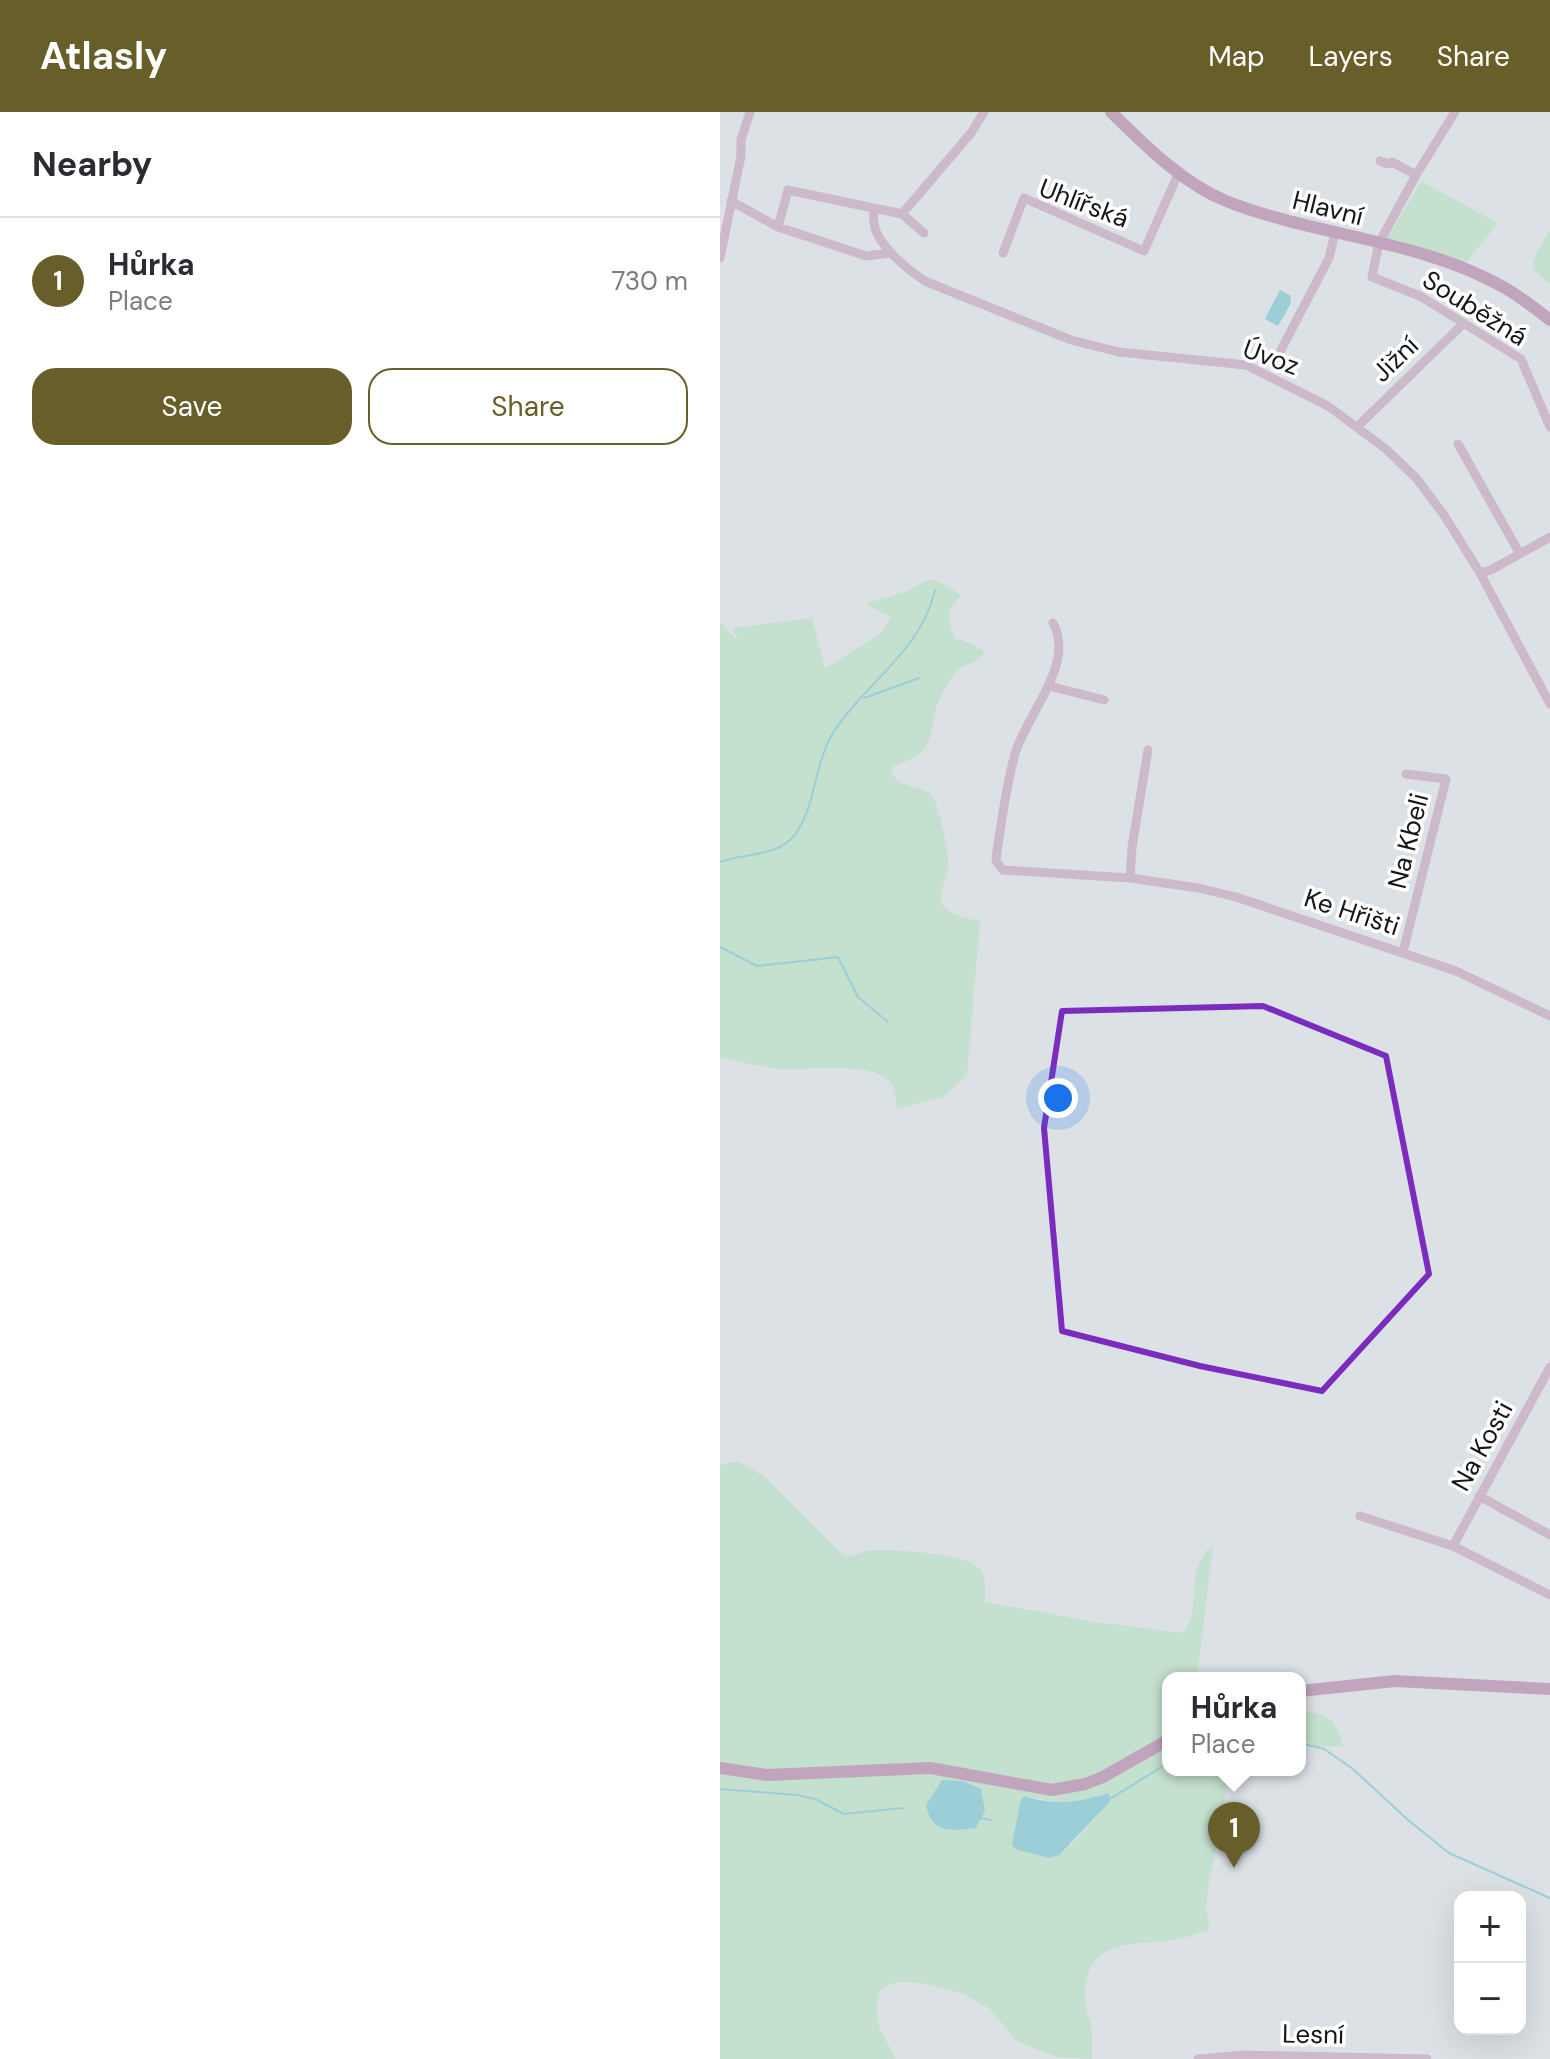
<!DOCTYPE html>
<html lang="en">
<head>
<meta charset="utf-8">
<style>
  body { margin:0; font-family:"DM Sans",sans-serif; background:#f2f2f3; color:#2b2b33 }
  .controls { position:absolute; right:24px; bottom:24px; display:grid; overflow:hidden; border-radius:16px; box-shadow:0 8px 32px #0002 }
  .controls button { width:72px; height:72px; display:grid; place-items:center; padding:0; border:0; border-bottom:2px solid #e1e1e2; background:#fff; color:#2b2b33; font:40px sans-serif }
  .you { position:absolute; left:338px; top:986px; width:28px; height:28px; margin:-20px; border:6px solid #fff; border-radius:50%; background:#1a73e8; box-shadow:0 0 0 12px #1a73e833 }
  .badge { display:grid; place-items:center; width:52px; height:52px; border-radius:50%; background:#685e2a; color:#fff; font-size:26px; font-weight:700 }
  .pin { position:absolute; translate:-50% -66px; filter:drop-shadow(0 2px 4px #0008) }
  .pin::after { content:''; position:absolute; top:42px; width:28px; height:24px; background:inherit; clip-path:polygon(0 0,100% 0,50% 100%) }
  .popup { position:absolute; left:442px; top:1560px; width:144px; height:104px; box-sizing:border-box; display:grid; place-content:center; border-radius:16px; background:#fff; filter:drop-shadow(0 2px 6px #0005); font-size:26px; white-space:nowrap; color:#7c7c81 }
  .popup b { font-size:30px; color:#2b2b33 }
  .popup::after { content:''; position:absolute; left:50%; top:100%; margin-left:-16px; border:16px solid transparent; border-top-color:#fff }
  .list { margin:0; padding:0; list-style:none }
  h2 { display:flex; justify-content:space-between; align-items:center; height:104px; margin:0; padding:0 32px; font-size:34px }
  h2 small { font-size:26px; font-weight:400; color:#7c7c81 }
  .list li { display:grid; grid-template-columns:52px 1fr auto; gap:24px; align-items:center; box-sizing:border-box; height:128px; padding:0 32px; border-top:2px solid #e1e1e2 }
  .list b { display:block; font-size:30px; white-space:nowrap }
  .list p { margin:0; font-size:26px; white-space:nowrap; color:#7c7c81 }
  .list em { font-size:26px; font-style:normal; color:#7c7c81 }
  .actions { display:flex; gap:16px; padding:24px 32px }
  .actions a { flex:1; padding:18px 0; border:2px solid #685e2a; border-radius:24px; text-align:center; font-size:28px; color:#685e2a }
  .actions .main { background:#685e2a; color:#fff }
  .map { position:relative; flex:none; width:830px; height:1947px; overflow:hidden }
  header { display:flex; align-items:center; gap:48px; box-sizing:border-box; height:112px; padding:0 40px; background:#685e2a; color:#fff }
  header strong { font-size:38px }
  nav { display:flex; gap:44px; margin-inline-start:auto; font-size:28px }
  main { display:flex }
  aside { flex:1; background:#fff }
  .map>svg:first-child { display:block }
</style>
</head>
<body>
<header>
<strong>Atlasly</strong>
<nav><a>Map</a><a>Layers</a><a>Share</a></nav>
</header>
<main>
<aside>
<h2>Nearby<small></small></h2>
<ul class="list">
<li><span class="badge">1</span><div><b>Hůrka</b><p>Place</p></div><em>730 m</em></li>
</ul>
<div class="actions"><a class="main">Save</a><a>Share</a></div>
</aside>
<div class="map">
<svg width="830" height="1947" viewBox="0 0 830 1947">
  <rect width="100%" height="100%" fill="#dce1e6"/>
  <path fill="#a7ddb4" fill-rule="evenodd" d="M701 69 778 111 745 152 706 137 667 127Z
    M830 119V172L813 157C814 142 821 132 830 119Z
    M207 468H216L242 483C224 500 227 504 235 526L257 534 265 541C256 551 248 551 239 557 234 562 228 572 224 578 203 615 226 639 173 654L171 661C184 679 203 671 213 686 219 693 230 746 228 754 225 768 221 777 221 791L232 801 260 810 247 963 223 985 177 997C176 988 176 975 168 968 147 950 88 958 62 957 40 955 21 951 0 945V510L19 530 12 516 92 506 105 556 159 523 171 505 145 492 185 480Z
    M18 1349 44 1364 124 1444C133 1445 139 1440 148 1439 168 1436 252 1441 262 1459 266 1467 265 1481 265 1490L376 1510 462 1521C484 1501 462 1458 493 1433L477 1566H448V1623L381 1661 363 1668 332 1673 210 1652 47 1659 0 1651V1353Z
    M580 1598C586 1600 594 1600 600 1602 613 1607 622 1622 623 1634L599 1635 580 1628Z
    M441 1637 448 1642V1658H507L503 1706 489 1769 486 1795 490 1818C478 1821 466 1826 454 1828 410 1834 365 1825 365 1886 365 1896 370 1906 371 1916 373 1926 372 1937 372 1947L337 1945 296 1929 269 1896 241 1881 203 1871 176 1870 160 1878C151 1908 162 1921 176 1947H0V1660L32 1667 210 1661 332 1682ZM388 1681 390 1690 351 1733 305 1684C337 1692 356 1691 388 1681Z"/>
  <path fill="#4fb7c6" d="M560 178 571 184 570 193 558 214 545 207Z
    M222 1668 243 1669 261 1677 265 1699 256 1716C231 1719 212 1722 206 1693Z
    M389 1681 390 1690 339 1743 329 1746 295 1737 292 1732 301 1688 304 1684C334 1694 359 1690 389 1681Z"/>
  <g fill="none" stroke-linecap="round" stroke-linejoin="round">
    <path stroke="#4fb7c6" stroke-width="2" d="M144 586 199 566
      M0 750C23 741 57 745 74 724 95 697 94 656 110 626 141 573 201 541 215 478
      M0 835 37 854 118 845 138 885 168 910
      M580 1631 604 1637 633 1657 688 1708 729 1741 830 1786
      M0 1677 77 1683 95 1687 124 1702 183 1696
      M388 1688 448 1651
      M261 1706 271 1708"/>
    <path stroke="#b888a6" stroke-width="9" d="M735 0 696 63 659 131 652 165 700 184 801 247 830 315
      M660 49 667 52 672 50 696 63
      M11 89 58 115 68 78 182 102 251 21 264 0
      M153 97C154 103 153 110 155 116 160 135 190 160 207 170L351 228 399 240 526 253 608 294 666 337 697 367 724 403 760 461 830 592
      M182 102 204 121
      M58 115 146 144 171 141
      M283 141 304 86 424 139 459 60
      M0 146 21 44V28L30 0
      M561 238 609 146 615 121
      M637 315 744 211
      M738 332 800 442
      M760 461 771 458 830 425
      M333 511C356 552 306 603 295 642 286 674 282 707 277 739L276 749 283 758 410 766 479 776 516 785 736 859 830 904
      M329 574 384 588
      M410 766 412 735 428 638
      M683 840 726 667 686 662
      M759 1384 830 1423
      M640 1404 733 1434 830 1483
      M733 1434 830 1255
      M478 1947 523 1943 707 1947"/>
    <path stroke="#a15c8a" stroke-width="12" d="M391 0C425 33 462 71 506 89 597 125 700 127 785 176 801 185 816 197 830 208
      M580 1579 675 1569 830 1577
      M0 1656 47 1663 210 1656 332 1678 365 1672 383 1665 448 1628"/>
  </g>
  <path d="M0 0H830V1947H0ZM543 894 666 944 709 1162 602 1279 480 1254 342 1219 324 1016 342 899Z" fill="#dce1e6" fill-opacity=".55" fill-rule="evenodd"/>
  <path fill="none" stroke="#7b2cbf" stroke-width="6" stroke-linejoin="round" d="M543 894 666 944 709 1162 602 1279 480 1254 342 1219 324 1016 342 899Z"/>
  <g text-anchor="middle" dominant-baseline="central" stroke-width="7" stroke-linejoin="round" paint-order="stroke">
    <g font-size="26" fill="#151618" stroke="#fff">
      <text transform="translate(364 91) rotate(21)">Uhlířská</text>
      <text transform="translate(608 96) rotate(14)">Hlavní</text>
      <text transform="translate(755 196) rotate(32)">Souběžná</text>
      <text transform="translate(551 245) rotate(20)">Úvoz</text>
      <text transform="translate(675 247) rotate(-44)">Jižní</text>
      <text transform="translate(688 729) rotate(-76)">Na Kbeli</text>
      <text transform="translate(632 800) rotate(18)">Ke Hřišti</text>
      <text transform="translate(762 1334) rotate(-61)">Na Kosti</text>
      <text transform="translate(593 1922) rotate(1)">Lesní</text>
    </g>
  </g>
</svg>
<div class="controls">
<button>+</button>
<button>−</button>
</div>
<div class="you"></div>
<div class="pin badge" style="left:514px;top:1756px">1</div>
<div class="popup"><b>Hůrka</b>Place</div>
</div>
</main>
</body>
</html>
